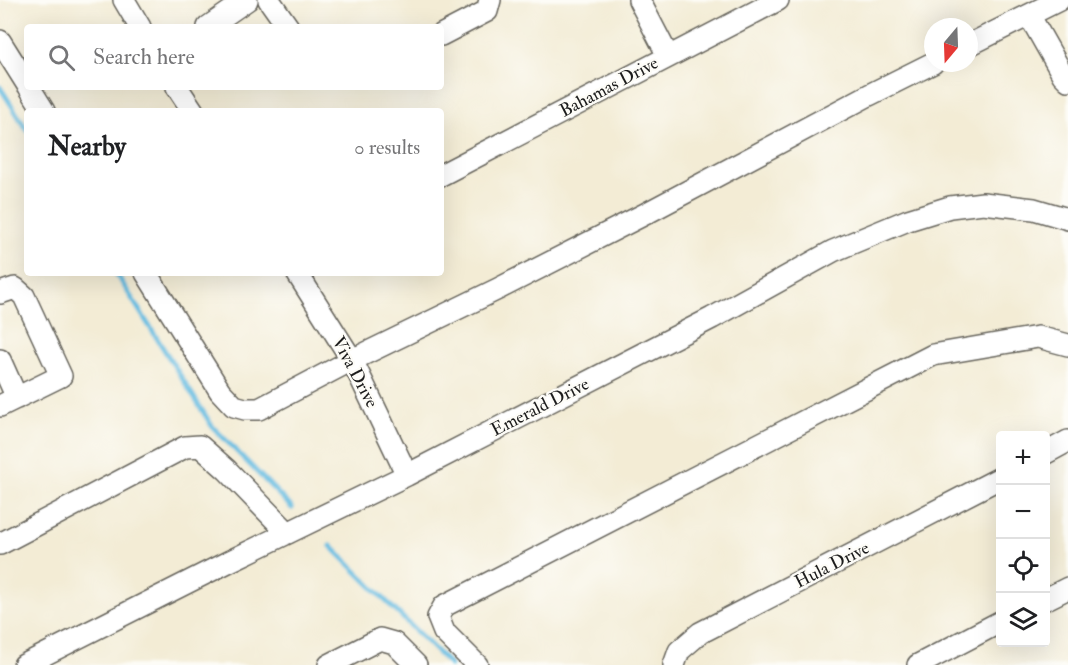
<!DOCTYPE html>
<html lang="en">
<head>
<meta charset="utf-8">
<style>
  body { margin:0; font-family:"IM FELL Double Pica",serif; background:#f6f6f6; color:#202124 }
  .controls { position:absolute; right:18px; bottom:18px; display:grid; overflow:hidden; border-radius:6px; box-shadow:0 6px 24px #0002 }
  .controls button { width:54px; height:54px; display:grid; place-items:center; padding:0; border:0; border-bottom:2px solid #e0e0e0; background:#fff; color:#202124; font:30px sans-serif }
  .compass { position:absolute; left:924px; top:18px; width:54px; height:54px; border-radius:50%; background:#fff; box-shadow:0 6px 24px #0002; rotate:199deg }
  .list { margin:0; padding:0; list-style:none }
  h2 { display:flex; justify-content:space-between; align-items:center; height:78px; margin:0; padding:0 24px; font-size:26px }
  h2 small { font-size:20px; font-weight:400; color:#757577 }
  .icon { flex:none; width:33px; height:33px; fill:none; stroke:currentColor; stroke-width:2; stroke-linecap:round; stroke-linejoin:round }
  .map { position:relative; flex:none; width:1068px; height:665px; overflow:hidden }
  .search { position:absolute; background:#fff; box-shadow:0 6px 24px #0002; left:24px; top:24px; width:420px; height:66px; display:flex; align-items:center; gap:15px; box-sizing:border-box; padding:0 21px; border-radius:6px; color:#757577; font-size:22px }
  .panel { position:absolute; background:#fff; box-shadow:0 6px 24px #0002; left:24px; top:108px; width:420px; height:168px; border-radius:6px }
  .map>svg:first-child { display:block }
</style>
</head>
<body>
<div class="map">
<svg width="1068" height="665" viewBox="0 0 1068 665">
  <rect width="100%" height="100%" fill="#fdfcf7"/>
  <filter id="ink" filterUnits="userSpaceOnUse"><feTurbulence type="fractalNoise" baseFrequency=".0167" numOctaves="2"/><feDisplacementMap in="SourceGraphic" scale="12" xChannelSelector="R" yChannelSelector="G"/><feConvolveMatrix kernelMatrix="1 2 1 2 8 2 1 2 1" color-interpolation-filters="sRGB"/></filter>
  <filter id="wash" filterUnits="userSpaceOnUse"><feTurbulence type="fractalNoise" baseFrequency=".008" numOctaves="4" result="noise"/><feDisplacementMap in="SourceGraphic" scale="24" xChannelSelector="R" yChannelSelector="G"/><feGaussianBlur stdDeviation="1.35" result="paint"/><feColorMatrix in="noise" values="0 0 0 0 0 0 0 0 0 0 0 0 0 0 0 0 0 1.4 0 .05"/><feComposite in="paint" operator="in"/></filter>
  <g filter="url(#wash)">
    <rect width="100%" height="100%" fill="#f3ecd5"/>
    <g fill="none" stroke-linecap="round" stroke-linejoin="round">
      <path stroke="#63bce1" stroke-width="5" d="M0 87 27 130
        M116 273 212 426 292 508
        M331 546 450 665"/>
    </g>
  </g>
  <g filter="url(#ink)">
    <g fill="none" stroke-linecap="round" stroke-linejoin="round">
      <defs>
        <path id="minor" d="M124 0 140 27
          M269 0 288 27
          M639 0 668 56
          M1029 15 1063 75 1068 80
          M208 27 247 0
          M441 35 487 11 490 0
          M0 41 27 84
          M969 45 1059 0
          M29 87 44 111
          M177 87 193 111
          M441 175 778 0
          M146 273 220 391 234 406 245 409H259L352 360 498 289 645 214 869 95 933 63
          M297 273 352 360 407 475
          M0 293 15 288 24 296 61 376 0 406
          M0 360 17 398
          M1046 453 1068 441
          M0 544 185 447 200 446 227 470 288 533
          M1046 599 1068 588
          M24 665 228 562 407 475 712 318 833 251 908 220 950 207 983 203 1034 209 1068 219
          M329 665 380 639 394 643 416 665
          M477 665 444 632 438 617 444 606 933 355 1038 337 1068 345
          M674 665 679 651 700 633 1000 478
          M918 665 1000 622"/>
      </defs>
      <use href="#minor" stroke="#67655d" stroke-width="24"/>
      <use href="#minor" stroke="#fff" stroke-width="21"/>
    </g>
  </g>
  <g text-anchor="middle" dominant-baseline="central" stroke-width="4.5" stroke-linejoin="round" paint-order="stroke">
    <g font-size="18" fill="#1c1c1c" stroke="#fdfcf7">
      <text transform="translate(609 87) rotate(-28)">Bahamas Drive</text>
      <text transform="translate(355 372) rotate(62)">Viva Drive</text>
      <text transform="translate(540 407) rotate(-27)">Emerald Drive</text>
      <text transform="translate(832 565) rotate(-27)">Hula Drive</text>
    </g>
  </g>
</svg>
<div class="controls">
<button>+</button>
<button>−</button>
<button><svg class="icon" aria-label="locate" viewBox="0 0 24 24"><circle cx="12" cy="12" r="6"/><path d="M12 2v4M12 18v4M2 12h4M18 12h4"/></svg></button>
<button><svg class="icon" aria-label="layers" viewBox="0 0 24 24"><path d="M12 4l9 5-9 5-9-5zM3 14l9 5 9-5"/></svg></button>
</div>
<svg class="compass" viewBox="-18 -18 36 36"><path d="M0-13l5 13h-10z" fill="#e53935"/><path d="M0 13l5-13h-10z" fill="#757577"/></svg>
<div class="search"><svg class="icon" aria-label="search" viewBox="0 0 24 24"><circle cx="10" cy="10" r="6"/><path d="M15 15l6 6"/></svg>Search here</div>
<section class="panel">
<h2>Nearby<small>0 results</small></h2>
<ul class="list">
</ul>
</section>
</div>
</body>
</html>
